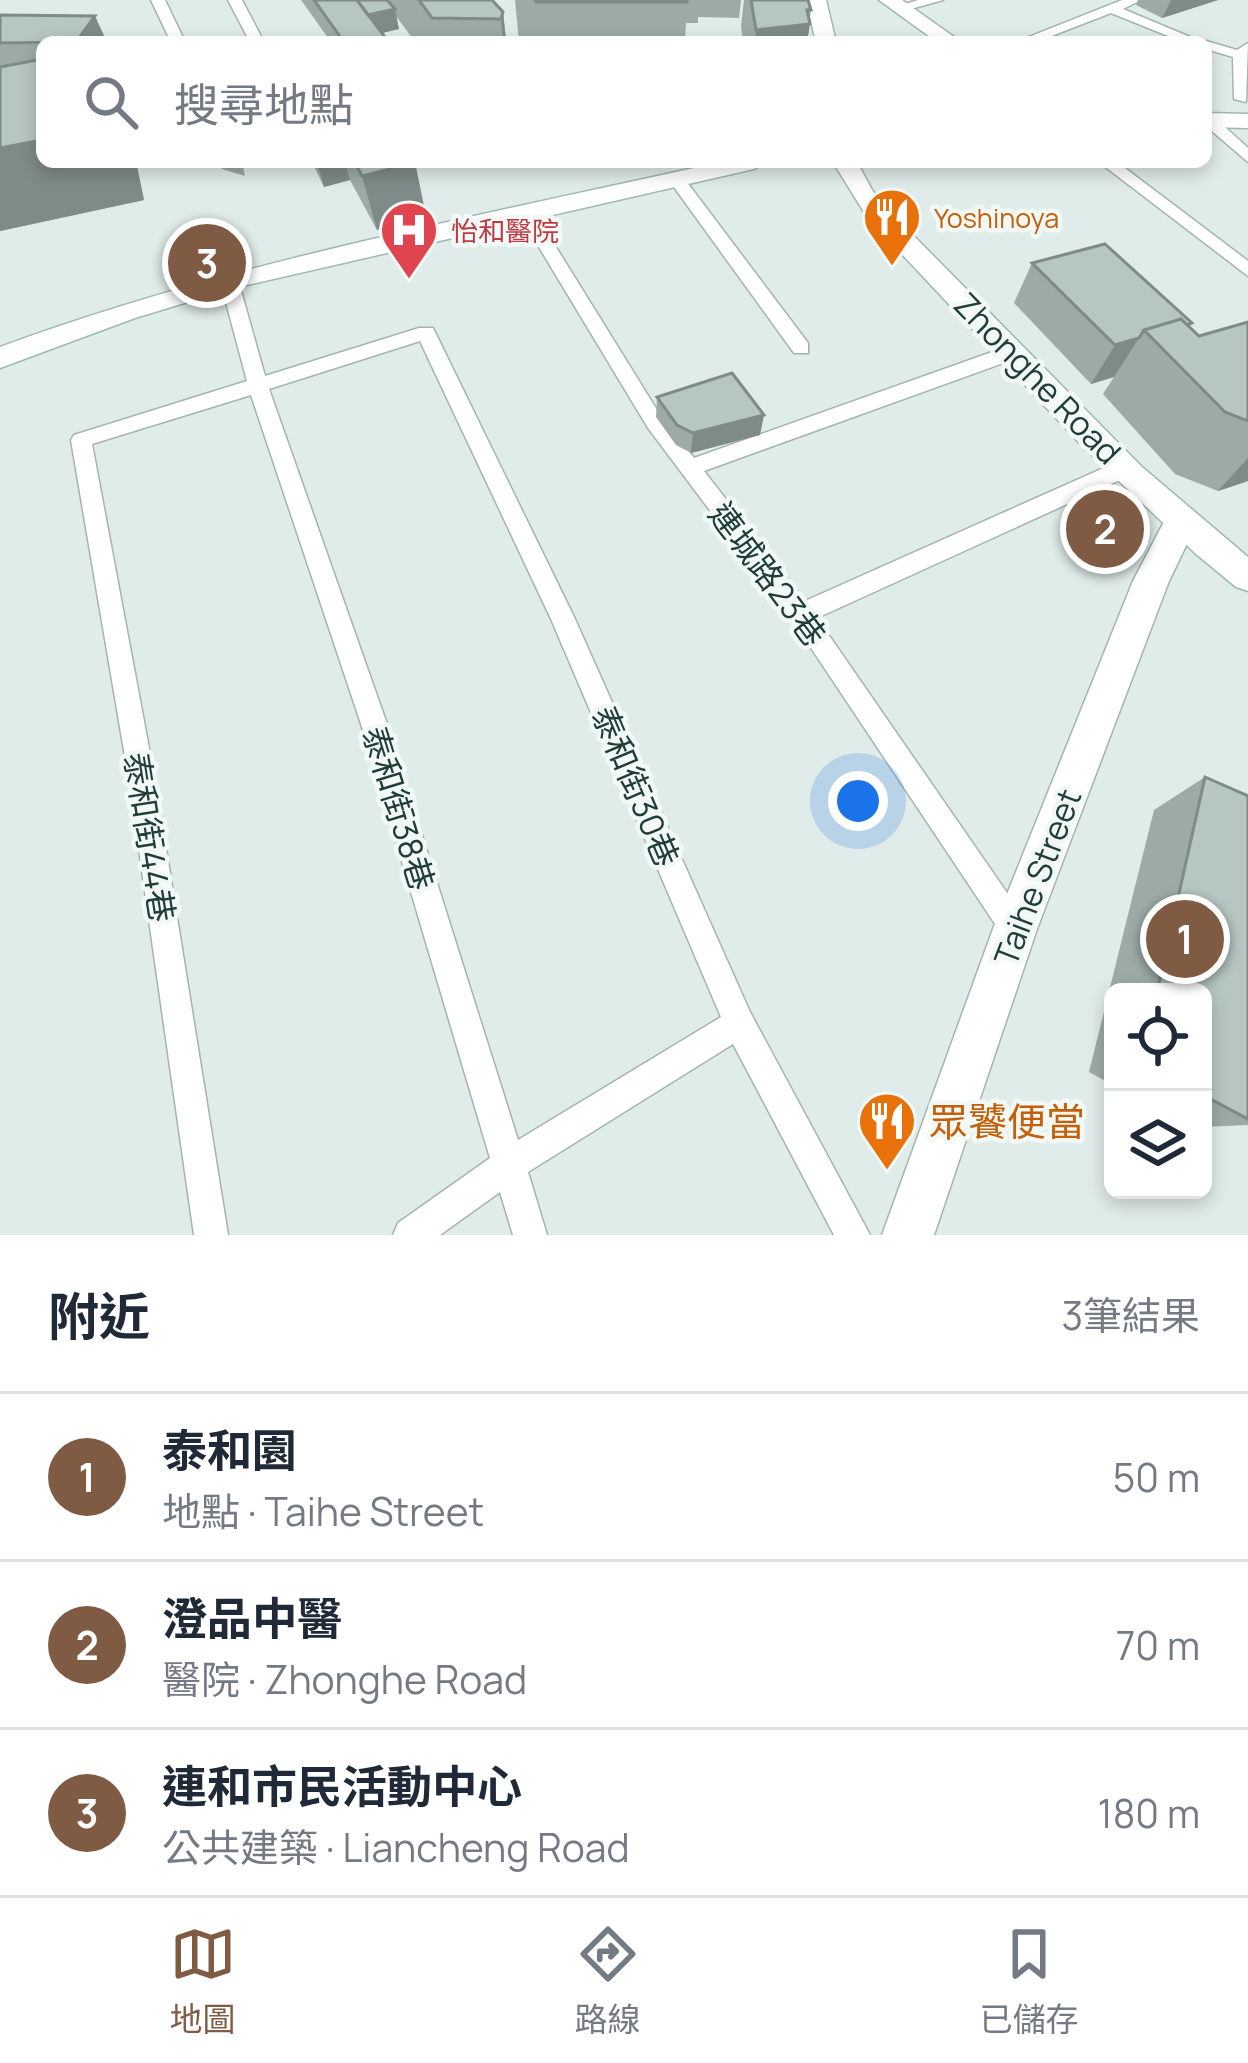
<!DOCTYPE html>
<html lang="zh-TW">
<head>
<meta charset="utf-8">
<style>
  body { margin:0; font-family:Manrope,"Noto Sans TC",sans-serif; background:#f6f6f7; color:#1f2937 }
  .controls { position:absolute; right:36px; bottom:36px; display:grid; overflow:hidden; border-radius:18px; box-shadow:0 6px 18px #0003 }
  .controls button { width:108px; height:108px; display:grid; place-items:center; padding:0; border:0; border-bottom:3px solid #e0e1e3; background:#fff; color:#1f2937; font:60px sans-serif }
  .you { position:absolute; left:858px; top:801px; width:42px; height:42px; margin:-30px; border:9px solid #fff; border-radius:50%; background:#1a73e8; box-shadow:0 0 0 18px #1a73e833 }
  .badge { display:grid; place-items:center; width:78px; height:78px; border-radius:50%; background:#805b44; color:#fff; font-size:39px; font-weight:700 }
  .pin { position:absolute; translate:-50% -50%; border:6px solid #fff; box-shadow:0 3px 12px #0006 }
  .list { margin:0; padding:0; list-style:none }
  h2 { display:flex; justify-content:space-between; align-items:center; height:156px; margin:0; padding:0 48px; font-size:51px }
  h2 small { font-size:39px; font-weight:400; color:#747a83 }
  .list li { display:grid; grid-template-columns:78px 1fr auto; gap:36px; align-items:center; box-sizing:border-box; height:168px; padding:0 48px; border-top:3px solid #e0e1e3 }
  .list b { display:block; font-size:45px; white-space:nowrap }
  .list p { margin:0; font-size:39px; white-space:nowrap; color:#747a83 }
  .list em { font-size:39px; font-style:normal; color:#747a83 }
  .icon { flex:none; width:66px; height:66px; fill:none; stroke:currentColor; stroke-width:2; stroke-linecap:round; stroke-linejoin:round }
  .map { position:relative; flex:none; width:1248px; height:1235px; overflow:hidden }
  .search { position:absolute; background:#fff; box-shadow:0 6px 18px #0003; left:36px; right:36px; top:36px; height:132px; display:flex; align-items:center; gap:30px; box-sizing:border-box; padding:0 42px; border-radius:18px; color:#747a83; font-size:45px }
  .sheet { height:660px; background:#fff }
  nav { display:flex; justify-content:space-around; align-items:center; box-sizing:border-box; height:168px; border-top:3px solid #e0e1e3; background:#fff; font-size:33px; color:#747a83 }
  nav a { display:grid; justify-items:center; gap:6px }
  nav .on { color:#805b44 }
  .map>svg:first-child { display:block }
</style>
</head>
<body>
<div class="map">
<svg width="1248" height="1235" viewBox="0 0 1248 1235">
  <rect width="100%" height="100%" fill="#e0ece9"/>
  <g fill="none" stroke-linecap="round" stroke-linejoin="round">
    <defs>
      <path id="lane" d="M151 0H165L185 42H171Z
        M228 0H242L264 42H250Z
        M918 0H943L900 12 893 8Z
        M1122 0H1141L1123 9 1202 42 1206 41 1237 50 1248 43 1246 102 1234 99 1233 57 1206 49V42H1183L1111 13 1036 42H1016Z
        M1206 116 1214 117 1248 148V162L1206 126Z
        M1099 162H1117L1248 261V276Z
        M671 177H683L808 343V353H794L671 183Z
        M521 210H533L662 418 694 458 1006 347H1020V357L704 471 805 601 1117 462H1133L1136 468 1133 474 817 618 1025 919 1030 929 1025 939 1015 944 1005 939 793 621 648 428 519 214Z
        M229 274 238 280 265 376 419 328H433L575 619 750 1012 870 1235H834L733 1044 528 1172 547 1235H513L500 1192 440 1235H393L398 1223 490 1158 361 724 251 395 92 444 155 780 228 1235H194L129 780 71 440 74 435 247 381 220 280ZM420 341 551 619 721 1017 518 1140 387 724 269 389Z"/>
      <path id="street" d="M1179 512 1191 516 1196 525 1169 581 1037 929 934 1235H882L993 929 1133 581 1167 516Z"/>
      <path id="secondary" d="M806 0H826L836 42H816Z
        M879 0H902L961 42H937Z
        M1206 113 1248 114V128L1206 127Z
        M721 162H766L754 169 234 288 135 318 0 368V347C234 261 479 216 721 162Z
        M833 162H857L872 190 901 223 1142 467 1248 557V591L1236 587 1196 554 1083 447 867 217Z"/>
    </defs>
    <use href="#lane" stroke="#a3b4b1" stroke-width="3"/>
    <use href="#street" stroke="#a3b4b1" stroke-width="3"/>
    <use href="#secondary" stroke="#9eb8b3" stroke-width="3"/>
    <use href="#lane" fill="#fff" fill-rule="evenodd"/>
    <use href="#street" fill="#fff" fill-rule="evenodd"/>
    <use href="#secondary" fill="#fff" fill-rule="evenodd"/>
  </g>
  <path fill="#9daaa7" d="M301 0H492L503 12 506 38 509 42H415L396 16 399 29 382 33 386 42H331Z
    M515 0H741L739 18 698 17V23H686L685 42H519Z
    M744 0H808L811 10 807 42H743L741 26Z
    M1138 0H1218L1162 18 1136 5Z
    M0 15 42 42V162H136L144 200 0 231Z
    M219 162H242L245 176 222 169Z
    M312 162H415L426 216 377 230 350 180 324 187Z
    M1032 263 1192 323 1189 327 1199 336 1248 322V481L1218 491 1175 474 1103 394 1114 377 1091 384 1014 303Z
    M657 397 760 435 691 453 676 445 656 417Z
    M1205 777 1248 796V1125L1203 1127V992H1113V1085L1089 1072 1154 810Z"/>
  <path fill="#7f8b88" d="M1171 0H1218L1162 18Z
    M395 9 399 29 369 36 364 16Z
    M503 12 506 42H503L501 19Z
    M95 16 107 42H76Z
    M810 24 807 42H755L756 30Z
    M42 140V162H136L144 200 0 231V148Z
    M317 162H345L350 180 324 187Z
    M415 163 426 216 377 230 362 176Z
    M1139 338 1114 377 1091 384 1115 345Z
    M764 415 760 435 691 453 693 433Z
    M1248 458V481L1218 491Z"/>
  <path fill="#b6c6c2" stroke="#7f8b88" stroke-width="3" d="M314 0H357L385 37 364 42H344Z
    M357 0H387L395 9 368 15Z
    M419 0H492L503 12 501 19 432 18Z
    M535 0H687V2H536Z
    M751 0H808L811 10H807L810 24 756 30Z
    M0 15 95 16 76 42 0 43Z
    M42 59V140L0 148V67Z
    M355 162H415V163L362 176Z
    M1105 244 1192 323 1187 325 1181 319 1144 330 1139 338 1115 345 1032 263Z
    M1181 319 1199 336 1248 322V421L1225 412 1144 330Z
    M732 373 764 415 693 433 677 425 657 397Z
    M1205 777 1248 796V1119L1203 1095V992H1157Z"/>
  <defs>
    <symbol id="restaurant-pin" viewBox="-11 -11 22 30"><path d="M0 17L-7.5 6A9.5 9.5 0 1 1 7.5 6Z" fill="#e8710a" stroke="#f1f8f6"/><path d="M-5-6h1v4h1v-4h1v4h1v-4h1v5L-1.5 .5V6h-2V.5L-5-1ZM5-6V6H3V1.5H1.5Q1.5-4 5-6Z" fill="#fff"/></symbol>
    <symbol id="hospital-pin" viewBox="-11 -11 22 30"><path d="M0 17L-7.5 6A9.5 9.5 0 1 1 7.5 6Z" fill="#e0444e" stroke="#f1f8f6"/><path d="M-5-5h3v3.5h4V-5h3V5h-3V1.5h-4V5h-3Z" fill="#fff"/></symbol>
  </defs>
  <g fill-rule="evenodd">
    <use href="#restaurant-pin" x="859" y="184" width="66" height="90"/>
    <use href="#hospital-pin" x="376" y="197" width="66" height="90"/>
    <use href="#restaurant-pin" x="854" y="1088" width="66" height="90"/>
  </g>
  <g text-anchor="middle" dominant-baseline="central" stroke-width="9" stroke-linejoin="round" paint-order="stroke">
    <g font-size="27" fill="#c56008" stroke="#f1f8f6" text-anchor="start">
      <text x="934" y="217">Yoshinoya</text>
    </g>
    <g font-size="27" fill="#be3a42" stroke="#f1f8f6" text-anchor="start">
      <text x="451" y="230">怡和醫院</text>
    </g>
    <g font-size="33" fill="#203d3a" stroke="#f1f8f6">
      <text transform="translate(1038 378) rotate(46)">Zhonghe Road</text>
      <text transform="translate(768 574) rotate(53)">連城路23巷</text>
      <text transform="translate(636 786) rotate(67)">泰和街30巷</text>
      <text transform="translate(399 808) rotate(73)">泰和街38巷</text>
      <text transform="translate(150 837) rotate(81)">泰和街44巷</text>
      <text transform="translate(1037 877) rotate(-69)">Taihe Street</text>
    </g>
    <g font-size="39" fill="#c56008" stroke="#f1f8f6" text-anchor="start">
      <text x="929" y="1121">眾饕便當</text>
    </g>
  </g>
</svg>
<div class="controls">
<button><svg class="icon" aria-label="locate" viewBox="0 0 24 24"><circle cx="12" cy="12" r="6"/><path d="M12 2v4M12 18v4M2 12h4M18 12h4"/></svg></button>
<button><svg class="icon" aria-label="layers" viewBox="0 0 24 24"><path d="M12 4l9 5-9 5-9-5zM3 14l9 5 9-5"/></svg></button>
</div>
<div class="you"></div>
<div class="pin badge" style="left:1185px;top:939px">1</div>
<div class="pin badge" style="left:1105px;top:529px">2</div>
<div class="pin badge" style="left:207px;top:263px">3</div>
<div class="search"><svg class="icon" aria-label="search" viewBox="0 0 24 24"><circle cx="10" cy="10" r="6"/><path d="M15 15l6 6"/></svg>搜尋地點</div>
</div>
<section class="sheet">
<h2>附近<small>3筆結果</small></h2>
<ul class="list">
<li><span class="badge">1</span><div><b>泰和園</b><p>地點 · Taihe Street</p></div><em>50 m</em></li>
<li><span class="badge">2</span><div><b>澄品中醫</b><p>醫院 · Zhonghe Road</p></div><em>70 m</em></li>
<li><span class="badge">3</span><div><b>連和市民活動中心</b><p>公共建築 · Liancheng Road</p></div><em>180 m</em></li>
</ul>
</section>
<nav>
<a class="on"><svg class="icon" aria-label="map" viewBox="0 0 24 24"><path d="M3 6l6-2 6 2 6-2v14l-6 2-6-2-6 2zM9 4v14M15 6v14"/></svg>地圖</a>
<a><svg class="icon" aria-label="directions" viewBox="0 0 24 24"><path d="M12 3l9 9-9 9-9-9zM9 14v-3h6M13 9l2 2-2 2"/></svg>路線</a>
<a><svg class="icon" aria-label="saved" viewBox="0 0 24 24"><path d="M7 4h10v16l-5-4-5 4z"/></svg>已儲存</a>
</nav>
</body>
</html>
